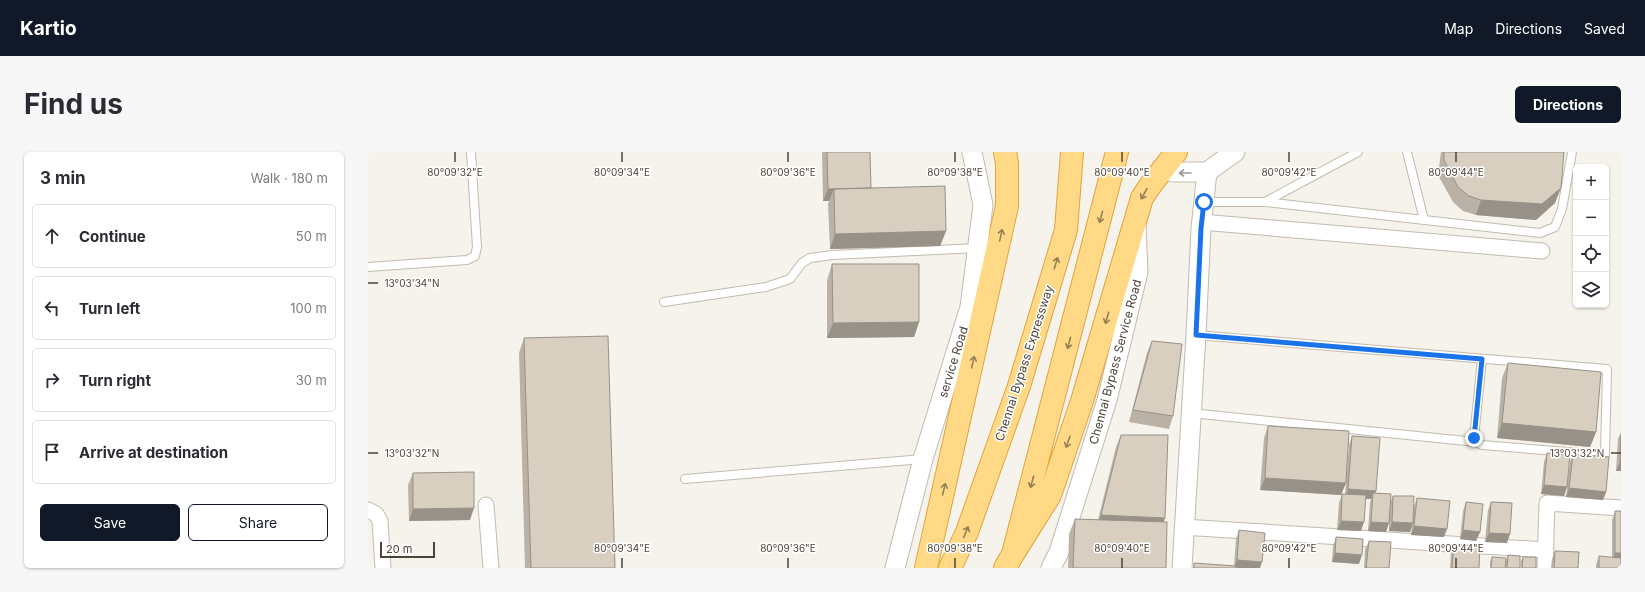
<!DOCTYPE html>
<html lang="en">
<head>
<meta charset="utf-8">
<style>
  body { margin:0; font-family:Inter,sans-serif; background:#f7f7f7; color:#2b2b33 }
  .controls { position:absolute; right:12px; top:12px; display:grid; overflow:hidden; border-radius:6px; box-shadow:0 1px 3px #0004 }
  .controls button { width:36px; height:36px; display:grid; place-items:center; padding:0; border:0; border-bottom:1px solid #e1e1e2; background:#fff; color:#2b2b33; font:20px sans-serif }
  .scale { position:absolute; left:12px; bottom:10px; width:55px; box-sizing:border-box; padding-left:4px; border:2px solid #4b4439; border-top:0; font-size:11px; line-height:14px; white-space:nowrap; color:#4b4439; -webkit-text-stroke:3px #fff; paint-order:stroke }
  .stop { position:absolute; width:12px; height:12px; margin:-9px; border:3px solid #1a73e8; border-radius:50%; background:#fff }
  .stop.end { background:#1a73e8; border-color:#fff; box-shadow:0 1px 4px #0008 }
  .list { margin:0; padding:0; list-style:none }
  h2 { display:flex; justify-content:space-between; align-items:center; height:52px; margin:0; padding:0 16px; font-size:17px }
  h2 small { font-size:13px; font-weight:400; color:#7c7c81 }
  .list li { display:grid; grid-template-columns:26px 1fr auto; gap:12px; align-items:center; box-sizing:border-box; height:64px; margin:0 8px 8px; padding:0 8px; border:1px solid #e1e1e2; border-radius:6px }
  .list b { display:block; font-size:15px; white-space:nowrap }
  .list em { font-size:13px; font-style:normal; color:#7c7c81 }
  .actions { display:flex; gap:8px; padding:12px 16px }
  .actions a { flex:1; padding:9px 0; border:1px solid #111827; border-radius:6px; text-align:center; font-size:14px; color:#111827 }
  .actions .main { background:#111827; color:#fff }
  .icon { flex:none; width:22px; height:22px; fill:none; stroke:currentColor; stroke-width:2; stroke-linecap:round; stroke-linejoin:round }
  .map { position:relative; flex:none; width:1253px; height:416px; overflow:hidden; border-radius:6px }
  header { display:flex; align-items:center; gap:24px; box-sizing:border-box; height:56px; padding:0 20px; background:#111827; color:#fff }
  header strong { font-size:19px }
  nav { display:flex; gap:22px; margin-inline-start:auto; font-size:14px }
  .intro { display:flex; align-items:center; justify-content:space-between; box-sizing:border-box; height:96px; padding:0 24px }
  h1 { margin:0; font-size:28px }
  .button { padding:10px 18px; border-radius:6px; background:#111827; color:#fff; font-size:14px; font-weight:700 }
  main { display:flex; gap:24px; padding:0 24px }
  aside { flex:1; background:#fff; border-radius:6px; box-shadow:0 1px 3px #0004 }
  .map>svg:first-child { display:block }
</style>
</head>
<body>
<header>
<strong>Kartio</strong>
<nav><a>Map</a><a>Directions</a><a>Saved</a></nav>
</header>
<div class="intro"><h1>Find us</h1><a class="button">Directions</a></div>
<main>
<aside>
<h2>3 min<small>Walk · 180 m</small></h2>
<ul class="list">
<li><svg class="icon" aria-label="ahead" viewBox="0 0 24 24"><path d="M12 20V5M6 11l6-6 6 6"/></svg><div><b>Continue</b></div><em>50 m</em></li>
<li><svg class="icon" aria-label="left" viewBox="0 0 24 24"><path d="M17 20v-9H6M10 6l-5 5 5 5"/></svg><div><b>Turn left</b></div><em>100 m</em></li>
<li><svg class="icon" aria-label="right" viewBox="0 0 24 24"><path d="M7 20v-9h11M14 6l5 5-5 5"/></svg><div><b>Turn right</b></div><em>30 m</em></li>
<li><svg class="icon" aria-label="arrive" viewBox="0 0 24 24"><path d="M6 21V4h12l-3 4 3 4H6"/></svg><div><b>Arrive at destination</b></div></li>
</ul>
<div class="actions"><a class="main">Save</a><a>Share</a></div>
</aside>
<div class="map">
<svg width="1253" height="416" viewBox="0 0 1253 416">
  <rect width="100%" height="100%" fill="#f6f3ec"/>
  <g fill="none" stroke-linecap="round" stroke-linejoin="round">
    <defs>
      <path id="service" d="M1039 0 1056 68
        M836 50H897L1172 81 1187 75 1194 57 1204 0
        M897 50 990 0
        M0 115 99 108 107 104 109 95 103 0
        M296 150 398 135 422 127 434 111 442 106 464 103 610 96
        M828 183C965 195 1102 206 1239 217L1237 303 1114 293 1108 290 1106 286 1114 207
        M823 261 1108 290
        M317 327 555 307"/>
      <path id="minor" d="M833 70 1174 99
        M118 353 123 416
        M0 358 8 362 12 369 15 416
        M815 375 1178 398
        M1177 416 1179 351 1253 356"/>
      <path id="tertiary" d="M797 17 805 20H839L867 0
        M527 416 555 307 602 155 615 53 604 0
        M683 416 691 400 739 248 770 120 768 74
        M814 416 828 183 833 76 839 20"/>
      <path id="trunk" d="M645 402 682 343 714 249 774 46C784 29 797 16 808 0
        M558 416 639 54V11L637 0
        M582 416 599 380 651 234 698 78 704 0
        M637 416 645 402 749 0"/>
    </defs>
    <use href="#service" stroke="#c2bbae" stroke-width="10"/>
    <use href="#minor" stroke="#c2bbae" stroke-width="17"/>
    <use href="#tertiary" stroke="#c2bbae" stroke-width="21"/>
    <use href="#trunk" stroke="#e0a43c" stroke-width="24"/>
    <use href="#service" stroke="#fff" stroke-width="8"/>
    <use href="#minor" stroke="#fff" stroke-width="15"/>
    <use href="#tertiary" stroke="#fff" stroke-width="19"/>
    <use href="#trunk" stroke="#ffd985" stroke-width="22"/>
  </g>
  <path fill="#bab2a6" d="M454 0H502L503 36 578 79 572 94 462 97 460 52 461 49H455Z
    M1073 0H1196L1187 51 1168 68 1108 63 1095 59 1085 50 1070 23Z
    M464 112 551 170 546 185 459 186V128Z
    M156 186 247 416H157L151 201Z
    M784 189 805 264 801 277 761 270 779 201Z
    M1140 211 1228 280 1222 295 1129 286 1134 226Z
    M900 274 973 343 892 338 896 286Z
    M1253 280V319H1248L1250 287Z
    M753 283 796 370 798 416H700L701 382 707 367 730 368 748 295Z
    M984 284 1008 339 1007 341 1022 351 1025 344 1046 354 1049 346 1076 385 1043 383 1044 375 1042 380 1021 379V368L1018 380 1000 379 1002 350 1003 347H997L993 379 969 378 971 351 974 342H977L981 293Z
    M1179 301 1199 335 1196 344 1173 342 1176 310Z
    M1205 302 1238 340 1235 348 1198 345 1202 310Z
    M45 321 102 368 41 369 40 333Z
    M1098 350 1112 380 1108 389 1092 387 1095 359Z
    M1123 350 1139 391 1117 390 1120 358Z
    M1247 359 1253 416H1228V413L1231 404 1244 406V368Z
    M871 378 892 416H825L826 411 866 414 868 387Z
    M968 385 991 412 964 410 965 394Z
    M1001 389 1021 416H996L997 397Z
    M1086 392 1111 416H1082L1083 401Z
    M1187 399 1210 416H1183L1184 407Z
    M1140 403 1152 416H1138V408Z
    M1124 405 1137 416H1122V410Z
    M1155 405 1168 416H1153V409Z"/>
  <path fill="#979187" d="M1193 36 1187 51 1168 68 1108 63 1113 48Z
    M460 37H466L461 49H455Z
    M578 79 572 94 462 97 467 82Z
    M551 170 546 185 459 186 465 171Z
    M1134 271 1228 280 1222 295 1129 286Z
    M1252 310H1253V319H1248Z
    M897 326 978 331 973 343 892 338Z
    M1176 333 1199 335 1196 344 1173 342Z
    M1201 336 1238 340 1235 348 1198 345Z
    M980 337 1008 339 1005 347V341L1003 347 977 346Z
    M106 356 102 368 41 369 45 357Z
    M733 363 797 366 793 378 728 376Z
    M973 369 996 370 993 379 969 378Z
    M1003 370 1021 371 1018 380 1000 379Z
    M1024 370 1045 371 1042 380 1021 379Z
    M1046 374 1079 377 1076 385 1043 383Z
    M1095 378 1112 380 1108 389 1092 387Z
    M1121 381 1142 382 1139 391 1117 390Z
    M967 401 994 403 991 412 964 410Z
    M1247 401H1253V410H1244Z
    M869 408 894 410 892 416H866Z"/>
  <path fill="#d8cfc1" stroke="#979187" d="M459 0H502L503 36 460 37Z
    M1076 0H1196L1193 36 1174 52 1113 48 1101 44 1090 35 1076 8Z
    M577 34 578 79 467 82 466 37Z
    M464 112H551V170L465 171Z
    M240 184 247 416H163L156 186Z
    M784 189 814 192 805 264 765 258Z
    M1140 211 1233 220 1228 280 1134 271Z
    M900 274 981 279 978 331 897 326Z
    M753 283H800L797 366 733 363Z
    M984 284 1012 286 1008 339 980 337Z
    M1253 284V310H1252Z
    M1179 301 1202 303 1199 335 1176 333Z
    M1205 302 1241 305 1238 340 1201 336Z
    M106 320V356L45 357V321Z
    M1005 341 1023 342 1021 371 1003 370Z
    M974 342 998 343 996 370 973 369Z
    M1025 344H1046L1045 371 1024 370Z
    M1049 346 1082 349 1079 377 1046 374Z
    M1098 350 1115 352 1112 380 1095 378Z
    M1123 350 1144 351 1142 382 1121 381Z
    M1247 359H1253V401H1247Z
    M707 367 799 370 798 416H705Z
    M871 378 897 381 894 410 869 408Z
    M968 385 995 387 994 403 967 401Z
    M1001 389 1023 390 1021 416H998Z
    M1086 392 1112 394 1111 416H1084Z
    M1187 399 1211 400 1210 416H1186Z
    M1140 403 1152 404V416H1139Z
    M1231 404 1253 406V416H1231Z
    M1124 405 1138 406 1137 416H1123Z
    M1155 405H1168V416H1154Z
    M826 411 868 414V416H826Z"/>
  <defs><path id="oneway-shaft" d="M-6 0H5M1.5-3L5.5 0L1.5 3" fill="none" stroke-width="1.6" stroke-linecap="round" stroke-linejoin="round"/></defs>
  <use stroke="#9c9892" href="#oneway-shaft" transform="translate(817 21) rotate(-180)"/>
  <g stroke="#938057">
    <use href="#oneway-shaft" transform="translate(776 42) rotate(119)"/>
    <use href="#oneway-shaft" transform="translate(733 65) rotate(105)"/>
    <use href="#oneway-shaft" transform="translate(633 83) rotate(-77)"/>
    <use href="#oneway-shaft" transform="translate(688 111) rotate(-73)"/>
    <use href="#oneway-shaft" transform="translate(739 166) rotate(107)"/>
    <use href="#oneway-shaft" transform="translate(701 191) rotate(105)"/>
    <use href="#oneway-shaft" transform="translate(605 210) rotate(-77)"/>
    <use href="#oneway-shaft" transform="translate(700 290) rotate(109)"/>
    <use href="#oneway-shaft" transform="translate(664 330) rotate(105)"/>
    <use href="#oneway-shaft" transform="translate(576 337) rotate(-77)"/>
    <use href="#oneway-shaft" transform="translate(598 380) rotate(-68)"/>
  </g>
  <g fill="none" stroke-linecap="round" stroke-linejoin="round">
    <path stroke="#1a73e8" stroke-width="5" d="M836 50 833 76 828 183 1114 207 1106 286"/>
  </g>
  <path fill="none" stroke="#4b4439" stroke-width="1.5" d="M87 0V10M254 0V10M420 0V10M587 0V10M754 0V10M921 0V10M1088 0V10M0 131H10M0 301H10M1243 301H1253M254 406V416M420 406V416M587 406V416M754 406V416M921 406V416M1088 406V416"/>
  <g text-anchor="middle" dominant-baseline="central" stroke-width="3" stroke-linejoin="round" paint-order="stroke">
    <g font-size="12" fill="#4b4439" stroke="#fff">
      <text transform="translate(585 210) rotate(-73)">service Road</text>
      <text transform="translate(747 210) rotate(-75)">Chennai Bypass Service Road</text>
      <text transform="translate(656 211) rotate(-72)">Chennai Bypass Expressway</text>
    </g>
  </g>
  <g font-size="10" text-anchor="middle" fill="#4b4439" stroke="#fff" stroke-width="3" stroke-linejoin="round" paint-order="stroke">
    <text x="87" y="24">80°09'32"E</text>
    <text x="254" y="24">80°09'34"E</text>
    <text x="420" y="24">80°09'36"E</text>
    <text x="587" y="24">80°09'38"E</text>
    <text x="754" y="24">80°09'40"E</text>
    <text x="921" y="24">80°09'42"E</text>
    <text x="1088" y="24">80°09'44"E</text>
    <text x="44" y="135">13°03'34"N</text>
    <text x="44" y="305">13°03'32"N</text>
    <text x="1209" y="305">13°03'32"N</text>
    <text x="254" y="400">80°09'34"E</text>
    <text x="420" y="400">80°09'36"E</text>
    <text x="587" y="400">80°09'38"E</text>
    <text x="754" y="400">80°09'40"E</text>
    <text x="921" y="400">80°09'42"E</text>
    <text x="1088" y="400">80°09'44"E</text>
  </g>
</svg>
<div class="controls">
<button>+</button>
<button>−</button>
<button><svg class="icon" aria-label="locate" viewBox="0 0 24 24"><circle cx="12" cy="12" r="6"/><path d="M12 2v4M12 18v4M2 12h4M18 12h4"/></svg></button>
<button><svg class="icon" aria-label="layers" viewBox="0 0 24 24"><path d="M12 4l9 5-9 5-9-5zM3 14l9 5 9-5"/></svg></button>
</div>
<div class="scale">20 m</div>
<div class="stop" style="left:836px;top:50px"></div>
<div class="stop end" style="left:1106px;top:286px"></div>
</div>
</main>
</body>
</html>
